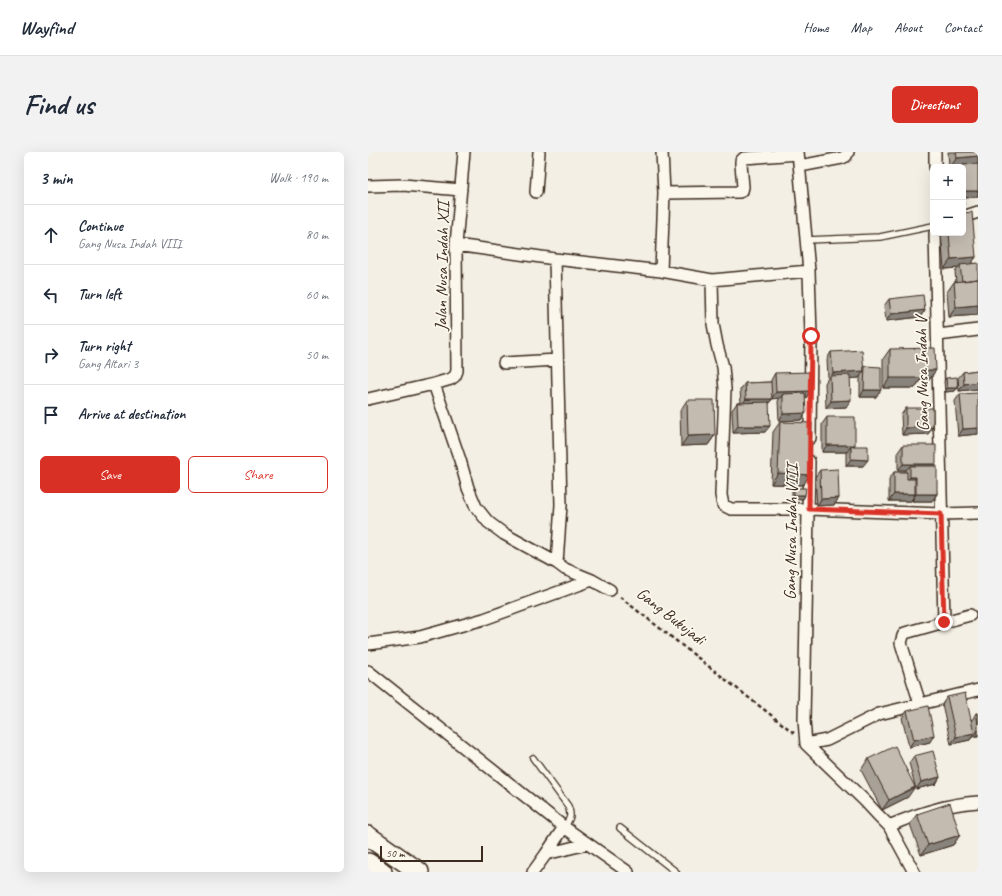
<!DOCTYPE html>
<html lang="en">
<head>
<meta charset="utf-8">
<style>
  body { margin:0; font-family:Caveat,sans-serif; background:#f2f2f3; color:#1f2937 }
  .controls { position:absolute; right:12px; top:12px; display:grid; overflow:hidden; border-radius:6px; box-shadow:0 4px 16px #0002 }
  .controls button { width:36px; height:36px; display:grid; place-items:center; padding:0; border:0; border-bottom:1px solid #e0e1e3; background:#fff; color:#1f2937; font:20px sans-serif }
  .scale { position:absolute; left:12px; bottom:10px; width:103px; box-sizing:border-box; padding-left:4px; border:2px solid #3b2a1e; border-top:0; font-size:11px; line-height:14px; white-space:nowrap; color:#3b2a1e; -webkit-text-stroke:3px #fbf7ec; paint-order:stroke }
  .stop { position:absolute; width:12px; height:12px; margin:-9px; border:3px solid #d93025; border-radius:50%; background:#fff }
  .stop.end { background:#d93025; border-color:#fff; box-shadow:0 1px 4px #0008 }
  .list { margin:0; padding:0; list-style:none }
  h2 { display:flex; justify-content:space-between; align-items:center; height:52px; margin:0; padding:0 16px; font-size:17px }
  h2 small { font-size:13px; font-weight:400; color:#747a83 }
  .list li { display:grid; grid-template-columns:26px 1fr auto; gap:12px; align-items:center; box-sizing:border-box; height:60px; padding:0 16px; border-top:1px solid #e0e1e3 }
  .list b { display:block; font-size:15px; white-space:nowrap }
  .list p { margin:0; font-size:13px; white-space:nowrap; color:#747a83 }
  .list em { font-size:13px; font-style:normal; color:#747a83 }
  .actions { display:flex; gap:8px; padding:12px 16px }
  .actions a { flex:1; padding:9px 0; border:1px solid #d93025; border-radius:6px; text-align:center; font-size:14px; color:#d93025 }
  .actions .main { background:#d93025; color:#fff }
  .icon { flex:none; width:22px; height:22px; fill:none; stroke:currentColor; stroke-width:2; stroke-linecap:round; stroke-linejoin:round }
  .map { position:relative; flex:none; width:610px; height:720px; overflow:hidden; border-radius:6px }
  header { display:flex; align-items:center; gap:24px; box-sizing:border-box; height:56px; padding:0 20px; background:#fff; border-bottom:1px solid #e0e1e3 }
  header strong { font-size:19px }
  nav { display:flex; gap:22px; margin-inline-start:auto; font-size:14px }
  .intro { display:flex; align-items:center; justify-content:space-between; box-sizing:border-box; height:96px; padding:0 24px }
  h1 { margin:0; font-size:28px }
  .button { padding:10px 18px; border-radius:6px; background:#d93025; color:#fff; font-size:14px; font-weight:700 }
  main { display:flex; gap:24px; padding:0 24px }
  aside { flex:1; background:#fff; border-radius:6px; box-shadow:0 4px 16px #0002 }
  .map>svg:first-child { display:block }
</style>
</head>
<body>
<header>
<strong>Wayfind</strong>
<nav><a>Home</a><a>Map</a><a>About</a><a>Contact</a></nav>
</header>
<div class="intro"><h1>Find us</h1><a class="button">Directions</a></div>
<main>
<aside>
<h2>3 min<small>Walk · 190 m</small></h2>
<ul class="list">
<li><svg class="icon" aria-label="ahead" viewBox="0 0 24 24"><path d="M12 20V5M6 11l6-6 6 6"/></svg><div><b>Continue</b><p>Gang Nusa Indah VIII</p></div><em>80 m</em></li>
<li><svg class="icon" aria-label="left" viewBox="0 0 24 24"><path d="M17 20v-9H6M10 6l-5 5 5 5"/></svg><div><b>Turn left</b></div><em>60 m</em></li>
<li><svg class="icon" aria-label="right" viewBox="0 0 24 24"><path d="M7 20v-9h11M14 6l5 5-5 5"/></svg><div><b>Turn right</b><p>Gang Altari 3</p></div><em>50 m</em></li>
<li><svg class="icon" aria-label="arrive" viewBox="0 0 24 24"><path d="M6 21V4h12l-3 4 3 4H6"/></svg><div><b>Arrive at destination</b></div></li>
</ul>
<div class="actions"><a class="main">Save</a><a>Share</a></div>
</aside>
<div class="map">
<svg width="610" height="720" viewBox="0 0 610 720">
  <rect width="100%" height="100%" fill="#f3efe4"/>
  <filter id="ink" filterUnits="userSpaceOnUse"><feTurbulence type="fractalNoise" baseFrequency=".025" numOctaves="2"/><feDisplacementMap in="SourceGraphic" scale="8" xChannelSelector="R" yChannelSelector="G"/><feConvolveMatrix kernelMatrix="1 2 1 2 8 2 1 2 1" color-interpolation-filters="sRGB"/></filter>
  <g filter="url(#ink)">
    <g fill="none" stroke-linecap="round" stroke-linejoin="round">
      <defs>
        <path id="service" d="M439 88 512 85 565 74
          M165 606 200 654C204 664 202 667 196 675
          M252 676 308 720"/>
        <path id="minor" d="M430 0 441 119 443 184 442 286
          M432 14 474 6 478 4 480 0
          M567 15V0
          M0 34 35 33 93 38
          M168 40 171 0
          M296 41 371 40 374 39 375 35 373 12V9L376 6 430 2
          M595 65 610 60
          M567 81 576 470
          M88 93 187 107 293 119 344 128 441 119
          M187 107 193 353 189 411
          M293 119 296 41 294 0
          M344 128 345 172 349 193 355 215 357 237 353 343 355 353 363 357H441L573 362 610 361
          M570 183 610 178
          M136 211 189 208
          M66 232 92 308 100 336 108 355 120 370 136 382 189 411 197 417 224 428 242 438
          M0 247 66 232 83 227 87 224 89 219 88 93 96 0
          M0 492 52 485 116 467 224 428
          M0 519 196 675 260 720
          M552 552 533 491 535 484 537 481 576 470 602 463
          M438 592 436 568 441 309
          M438 592 459 588 511 562 610 538
          M438 592 497 649 510 663 521 674 546 720
          M521 674C537 667 553 661 569 657 583 653 596 651 610 650
          M178 702 219 692
          M165 720 178 702 196 675"/>
        <path id="trunk" d="M0 684 51 720
          M0 711 14 720"/>
      </defs>
      <use href="#service" stroke="#3b2a1e" stroke-width="8"/>
      <use href="#minor" stroke="#3b2a1e" stroke-width="14"/>
      <use href="#trunk" stroke="#3b2a1e" stroke-width="22"/>
      <path stroke="#3b2a1e" stroke-width="2.5" stroke-dasharray="4 3" stroke-linecap="butt" d="M252 445 426 581"/>
      <use href="#service" stroke="#fbf7ec" stroke-width="5.5"/>
      <use href="#minor" stroke="#fbf7ec" stroke-width="11"/>
      <use href="#trunk" stroke="#fbf7ec" stroke-width="19"/>
    </g>
    <path fill="#a8a197" stroke="#3b2a1e" d="M580 0H610V45L596 46V53L595 55V15H581Z
      M573 81H595L608 105 603 112 610 163 581 165 579 140 586 130H588L587 120 590 116 576 117Z
      M521 147 557 158 552 165 518 169 516 154Z
      M522 197 568 218 561 228H552L547 236H515V207Z
      M463 200 495 216 497 214 508 245H492V224L491 226H482L478 255 458 256 457 231 460 226 459 207Z
      M610 218V237L591 239 590 226 595 220Z
      M407 221 443 239 438 246H437L433 268 411 269 410 249 412 246 404 247 401 251 397 280 365 281 364 258 369 251H373L372 238 377 231 403 230V228Z
      M578 226 587 239 577 240 576 229Z
      M592 242 610 282 590 284 587 249Z
      M319 248 347 283 340 293 313 294 312 259Z
      M538 256 565 275 560 282 534 283 533 263Z
      M459 265 486 294 495 314H478V301L479 300H454V272Z
      M412 270 442 323 435 333 403 332 405 280Z
      M535 293 568 312 566 314 569 342 564 349H544V347L543 349H521V327L526 320H537L538 318H530V300Z
      M452 318 471 346 466 353 449 354 447 325Z
      M426 336 437 343 435 347 424 346V339Z
      M579 545 604 568 608 561H610V584H606V582L602 588 583 592 574 552Z
      M539 559 562 590 541 595 534 566Z
      M546 604 572 625 568 632 548 637 541 611Z
      M500 607 540 645 514 658 493 618Z
      M549 662 592 683 585 693 553 703 542 672Z"/>
    <path fill="#88837b" stroke="#3b2a1e" d="M610 4V14L595 13 594 15H582L589 6Z
      M596 39H610V45L595 46Z
      M608 105 601 115 592 113 590 116 576 117 583 107Z
      M610 153V163L581 165 588 155Z
      M557 158 552 165 518 169 523 162Z
      M554 218H568L561 228H552L547 236H515L522 226Z
      M496 219 491 226 462 228V226L465 221Z
      M610 230V237L591 239 596 232Z
      M579 236H590L587 239 577 240Z
      M496 238H513L508 245H492Z
      M443 239 438 246H415V242L412 246 403 247 408 240Z
      M378 247H404L399 254H373Z
      M483 248 478 255 458 256 463 249Z
      M438 261 433 268 411 269 415 262Z
      M370 274H402L397 280 365 281Z
      M565 275 560 282 534 283 538 276Z
      M610 276V282L590 284 595 277Z
      M347 283 340 293 313 294 320 284Z
      M459 293H487L483 299V294L479 300H454Z
      M483 307 500 308 495 314H478Z
      M535 312H568L563 319 542 314 538 318H530Z
      M410 321 442 323 435 333 403 332Z
      M542 325H548L544 332H537Z
      M526 342H547L543 349H521Z
      M548 342H569L564 349H544Z
      M426 343H437L435 347 424 346Z
      M471 346 466 353 449 354 453 347Z
      M610 578V584H606Z
      M606 581 602 588 583 592 588 585Z
      M566 583 562 590 541 595 546 588Z
      M572 625 568 632 548 637 553 630Z
      M547 635 540 645 514 658 521 648Z
      M592 683 585 693 553 703 560 693Z"/>
    <path fill="#c3bbb0" stroke="#3b2a1e" d="M588 0H610V4L589 6Z
      M610 12V39H596V53H595V34H596L595 13Z
      M604 60 608 105 583 107 581 81H595V61Z
      M610 111V127L594 129 592 113Z
      M610 127V153L588 155 586 130Z
      M555 143 557 158 523 162 521 147Z
      M567 196 568 218H554V226H522V197Z
      M494 198 496 219 465 221 463 200Z
      M497 214 513 215V238H496Z
      M610 218V230L596 232 595 220Z
      M443 220V239L408 240 407 221Z
      M482 223 483 248 463 249 462 224Z
      M589 225 590 236H579L578 226Z
      M403 230 404 247H378L377 231Z
      M437 241 438 261 415 262V242Z
      M610 241V276L595 277 592 242Z
      M319 248H346L347 283 320 284Z
      M401 250 402 274H370L369 251Z
      M538 256H565V275L538 276Z
      M459 265H487V293H459Z
      M412 270 444 271 442 323 410 321Z
      M535 293H568V312H535Z
      M483 294H500V308L483 307Z
      M542 314H569V342H548V325H542Z
      M470 317 471 346 453 347 452 318Z
      M526 320H539V327H547V342H526Z
      M426 336H438L437 343H426Z
      M597 541 606 581 588 585 579 545Z
      M560 554 566 583 546 588 539 559Z
      M608 561H610V572Z
      M527 594 547 635 521 648 500 607Z
      M565 599 572 625 553 630 546 604Z
      M582 651 592 683 560 693 549 662Z"/>
  </g>
  <g fill="none" stroke-linecap="round" stroke-linejoin="round" filter="url(#ink)">
    <path stroke="#d93025" stroke-width="5" d="M443 184 441 357 573 362 576 470"/>
  </g>
  <g text-anchor="middle" dominant-baseline="central" stroke-width="3.5" stroke-linejoin="round" paint-order="stroke">
    <g font-size="17" fill="#3b2a1e" stroke="#fbf7ec">
      <text transform="translate(74 114) rotate(-89)">Jalan Nusa Indah XII</text>
      <text transform="translate(554 222) rotate(-91)">Gang Nusa Indah V</text>
      <text transform="translate(423 380) rotate(-89)">Gang Nusa Indah VIII</text>
      <text transform="translate(303 464) rotate(38)">Gang Bukujadi</text>
    </g>
  </g>
</svg>
<div class="controls">
<button>+</button>
<button>−</button>
</div>
<div class="scale">50 m</div>
<div class="stop" style="left:443px;top:184px"></div>
<div class="stop end" style="left:576px;top:470px"></div>
</div>
</main>
</body>
</html>
